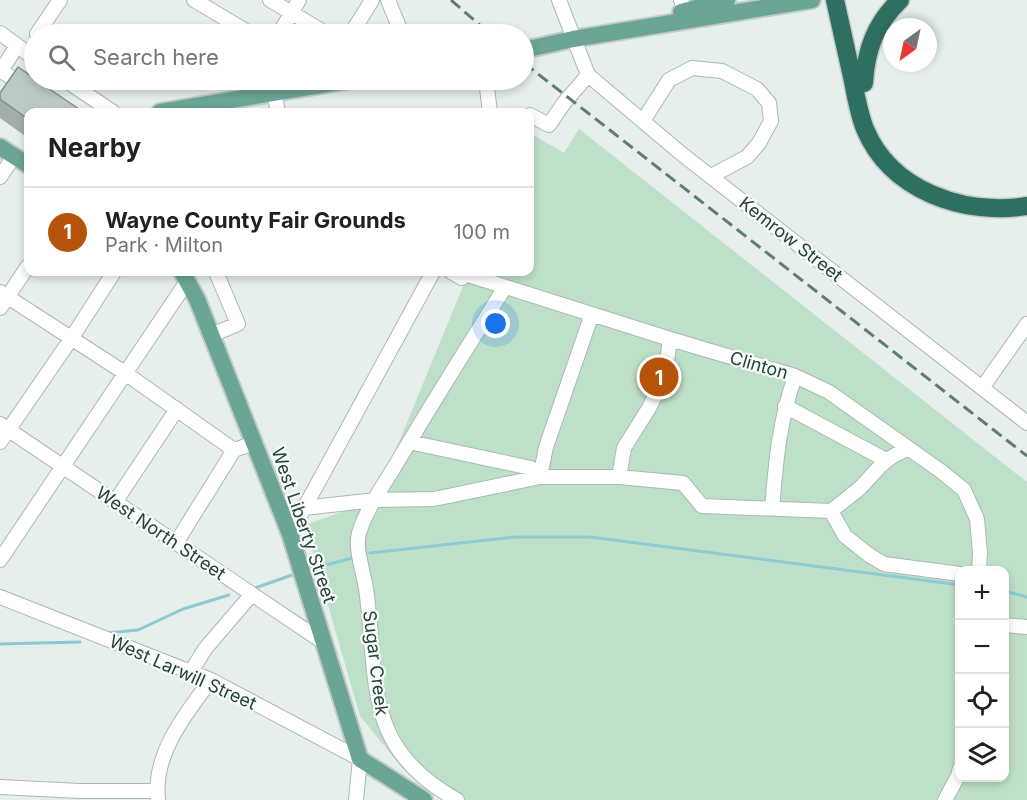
<!DOCTYPE html>
<html lang="en">
<head>
<meta charset="utf-8">
<style>
  body { margin:0; font-family:Inter,sans-serif; background:#f6f6f6; color:#202124 }
  .controls { position:absolute; right:18px; bottom:18px; display:grid; overflow:hidden; border-radius:12px; box-shadow:0 3px 9px #0003 }
  .controls button { width:54px; height:54px; display:grid; place-items:center; padding:0; border:0; border-bottom:2px solid #e0e0e0; background:#fff; color:#202124; font:30px sans-serif }
  .compass { position:absolute; left:883px; top:18px; width:54px; height:54px; border-radius:50%; background:#fff; box-shadow:0 3px 9px #0003; rotate:213deg }
  .you { position:absolute; left:496px; top:324px; width:21px; height:21px; margin:-15px; border:4px solid #fff; border-radius:50%; background:#1a73e8; box-shadow:0 0 0 9px #1a73e833 }
  .badge { display:grid; place-items:center; width:39px; height:39px; border-radius:50%; background:#b45309; color:#fff; font-size:20px; font-weight:700 }
  .pin { position:absolute; translate:-50% -50%; border:3px solid #fff; box-shadow:0 2px 6px #0006 }
  .list { margin:0; padding:0; list-style:none }
  h2 { display:flex; justify-content:space-between; align-items:center; height:78px; margin:0; padding:0 24px; font-size:26px }
  h2 small { font-size:20px; font-weight:400; color:#757577 }
  .list li { display:grid; grid-template-columns:39px 1fr auto; gap:18px; align-items:center; box-sizing:border-box; height:90px; padding:0 24px; border-top:2px solid #e0e0e0 }
  .list b { display:block; font-size:22px; white-space:nowrap }
  .list p { margin:0; font-size:20px; white-space:nowrap; color:#757577 }
  .list em { font-size:20px; font-style:normal; color:#757577 }
  .icon { flex:none; width:33px; height:33px; fill:none; stroke:currentColor; stroke-width:2; stroke-linecap:round; stroke-linejoin:round }
  .map { position:relative; flex:none; width:1027px; height:800px; overflow:hidden }
  .search { position:absolute; background:#fff; box-shadow:0 3px 9px #0003; left:24px; top:24px; width:510px; height:66px; display:flex; align-items:center; gap:15px; box-sizing:border-box; padding:0 21px; border-radius:33px; color:#757577; font-size:22px }
  .panel { position:absolute; background:#fff; box-shadow:0 3px 9px #0003; left:24px; top:108px; width:510px; height:168px; border-radius:12px }
  .map>svg:first-child { display:block }
</style>
</head>
<body>
<div class="map">
<svg width="1027" height="800" viewBox="0 0 1027 800">
  <rect width="100%" height="100%" fill="#e6efeb"/>
  <path fill="#bfe0c8" fill-rule="evenodd" d="M579 129 1027 482V800H445L403 769 360 716 305 525 375 500 469 272H530V133L564 153ZM960 570H1004V778H960Z"/>
  <g fill="none" stroke-linecap="round" stroke-linejoin="round">
    <path stroke="#8ec9d4" stroke-width="3" d="M370 553 515 537H590L960 585
      M311 569 352 558
      M255 588 292 575
      M1004 591 1027 597
      M107 633 138 630 183 609 229 595
      M0 644 80 642"/>
    <defs>
      <path id="minor" d="M194 0 251 34
        M270 0 327 34
        M388 0 402 34
        M559 0 588 75 683 155 1027 423
        M681 0 688 20
        M0 33 34 58
        M37 34 60 0
        M279 34 299 0
        M351 34 372 0
        M1 71 27 87
        M0 72 17 46
        M65 80 113 112
        M486 80 490 112
        M274 93 278 112
        M530 115 549 125 564 103 588 75
        M643 121 669 80 692 68 722 71 757 89 769 103 771 121 759 143 747 157 711 176
        M0 177 14 156
        M451 272 462 278 465 274 670 339 795 376 829 392 942 472 964 490 977 519 980 553 979 570
        M0 292 125 373 234 450
        M0 308 28 266
        M211 335 238 324 216 272
        M982 388 1027 324
        M785 406 886 460
        M0 424 323 642
        M0 442 71 339 114 272
        M409 442 531 468 540 477
        M540 477 546 447 592 314
        M619 477 624 448 649 408 665 376 670 339
        M115 502 177 409
        M304 508 375 500 434 499 540 477H619L683 483 702 506 831 511
        M772 509C776 460 779 423 795 376
        M831 511 845 536 869 555 884 564 960 574
        M831 511C841 503 852 495 861 487 878 469 884 458 908 449
        M290 534 433 272
        M176 543 234 450 254 443
        M0 560 188 280
        M0 597 211 680 360 759 356 800
        M1004 625 1027 627
        M191 672 205 649 252 594
        M0 787 80 791H157
        M158 798C153 754 186 713 211 680
        M457 800C365 749 378 687 367 596 366 579 354 549 359 533 366 509 385 483 398 461 432 403 469 345 505 287
        M945 800 958 776 960 768"/>
      <path id="major" d="M681 12 727 0
        M524 50 573 39 812 0
        M160 112 351 80
        M0 147 28 165
        M182 272 197 299 290 534 360 759 424 800"/>
      <path id="highway" d="M835 0C841 27 847 54 853 81 856 97 859 114 865 129 891 191 964 216 1027 206
        M864 83C866 50 875 24 900 0"/>
    </defs>
    <use href="#minor" stroke="#a8b8b2" stroke-width="16"/>
    <use href="#major" stroke="#c2cac8" stroke-width="20"/>
    <use href="#highway" stroke="#c2cac8" stroke-width="21"/>
    <use href="#minor" stroke="#fff" stroke-width="14"/>
    <use href="#major" stroke="#6aa596" stroke-width="16"/>
    <use href="#highway" stroke="#2f6f62" stroke-width="18"/>
    <path stroke="#5f7d75" stroke-width="3" stroke-dasharray="12 6" stroke-linecap="butt" d="M451 0 490 34
      M524 63 1027 456"/>
  </g>
  <path fill="#a1aea9" d="M0 93 79 112H28V138L0 118Z"/>
  <path fill="#bbcac4" stroke="#838d89" stroke-width="1.5" d="M18 67 34 78V80H36L79 109 76 112H28V119L0 99V93Z"/>
  <g text-anchor="middle" dominant-baseline="central" stroke-width="4.5" stroke-linejoin="round" paint-order="stroke">
    <g font-size="18" fill="#24423a" stroke="#f7fbf9">
      <text transform="translate(791 239) rotate(38)">Kemrow Street</text>
      <text transform="translate(759 365) rotate(16)">Clinton</text>
      <text transform="translate(304 525) rotate(71)">West Liberty Street</text>
      <text transform="translate(161 533) rotate(34)">West North Street</text>
      <text transform="translate(376 663) rotate(83)">Sugar Creek</text>
      <text transform="translate(183 672) rotate(24)">West Larwill Street</text>
    </g>
  </g>
</svg>
<div class="controls">
<button>+</button>
<button>−</button>
<button><svg class="icon" aria-label="locate" viewBox="0 0 24 24"><circle cx="12" cy="12" r="6"/><path d="M12 2v4M12 18v4M2 12h4M18 12h4"/></svg></button>
<button><svg class="icon" aria-label="layers" viewBox="0 0 24 24"><path d="M12 4l9 5-9 5-9-5zM3 14l9 5 9-5"/></svg></button>
</div>
<svg class="compass" viewBox="-18 -18 36 36"><path d="M0-13l5 13h-10z" fill="#e53935"/><path d="M0 13l5-13h-10z" fill="#757577"/></svg>
<div class="you"></div>
<div class="pin badge" style="left:659px;top:377px">1</div>
<div class="search"><svg class="icon" aria-label="search" viewBox="0 0 24 24"><circle cx="10" cy="10" r="6"/><path d="M15 15l6 6"/></svg>Search here</div>
<section class="panel">
<h2>Nearby<small></small></h2>
<ul class="list">
<li><span class="badge">1</span><div><b>Wayne County Fair Grounds</b><p>Park · Milton</p></div><em>100 m</em></li>
</ul>
</section>
</div>
</body>
</html>
